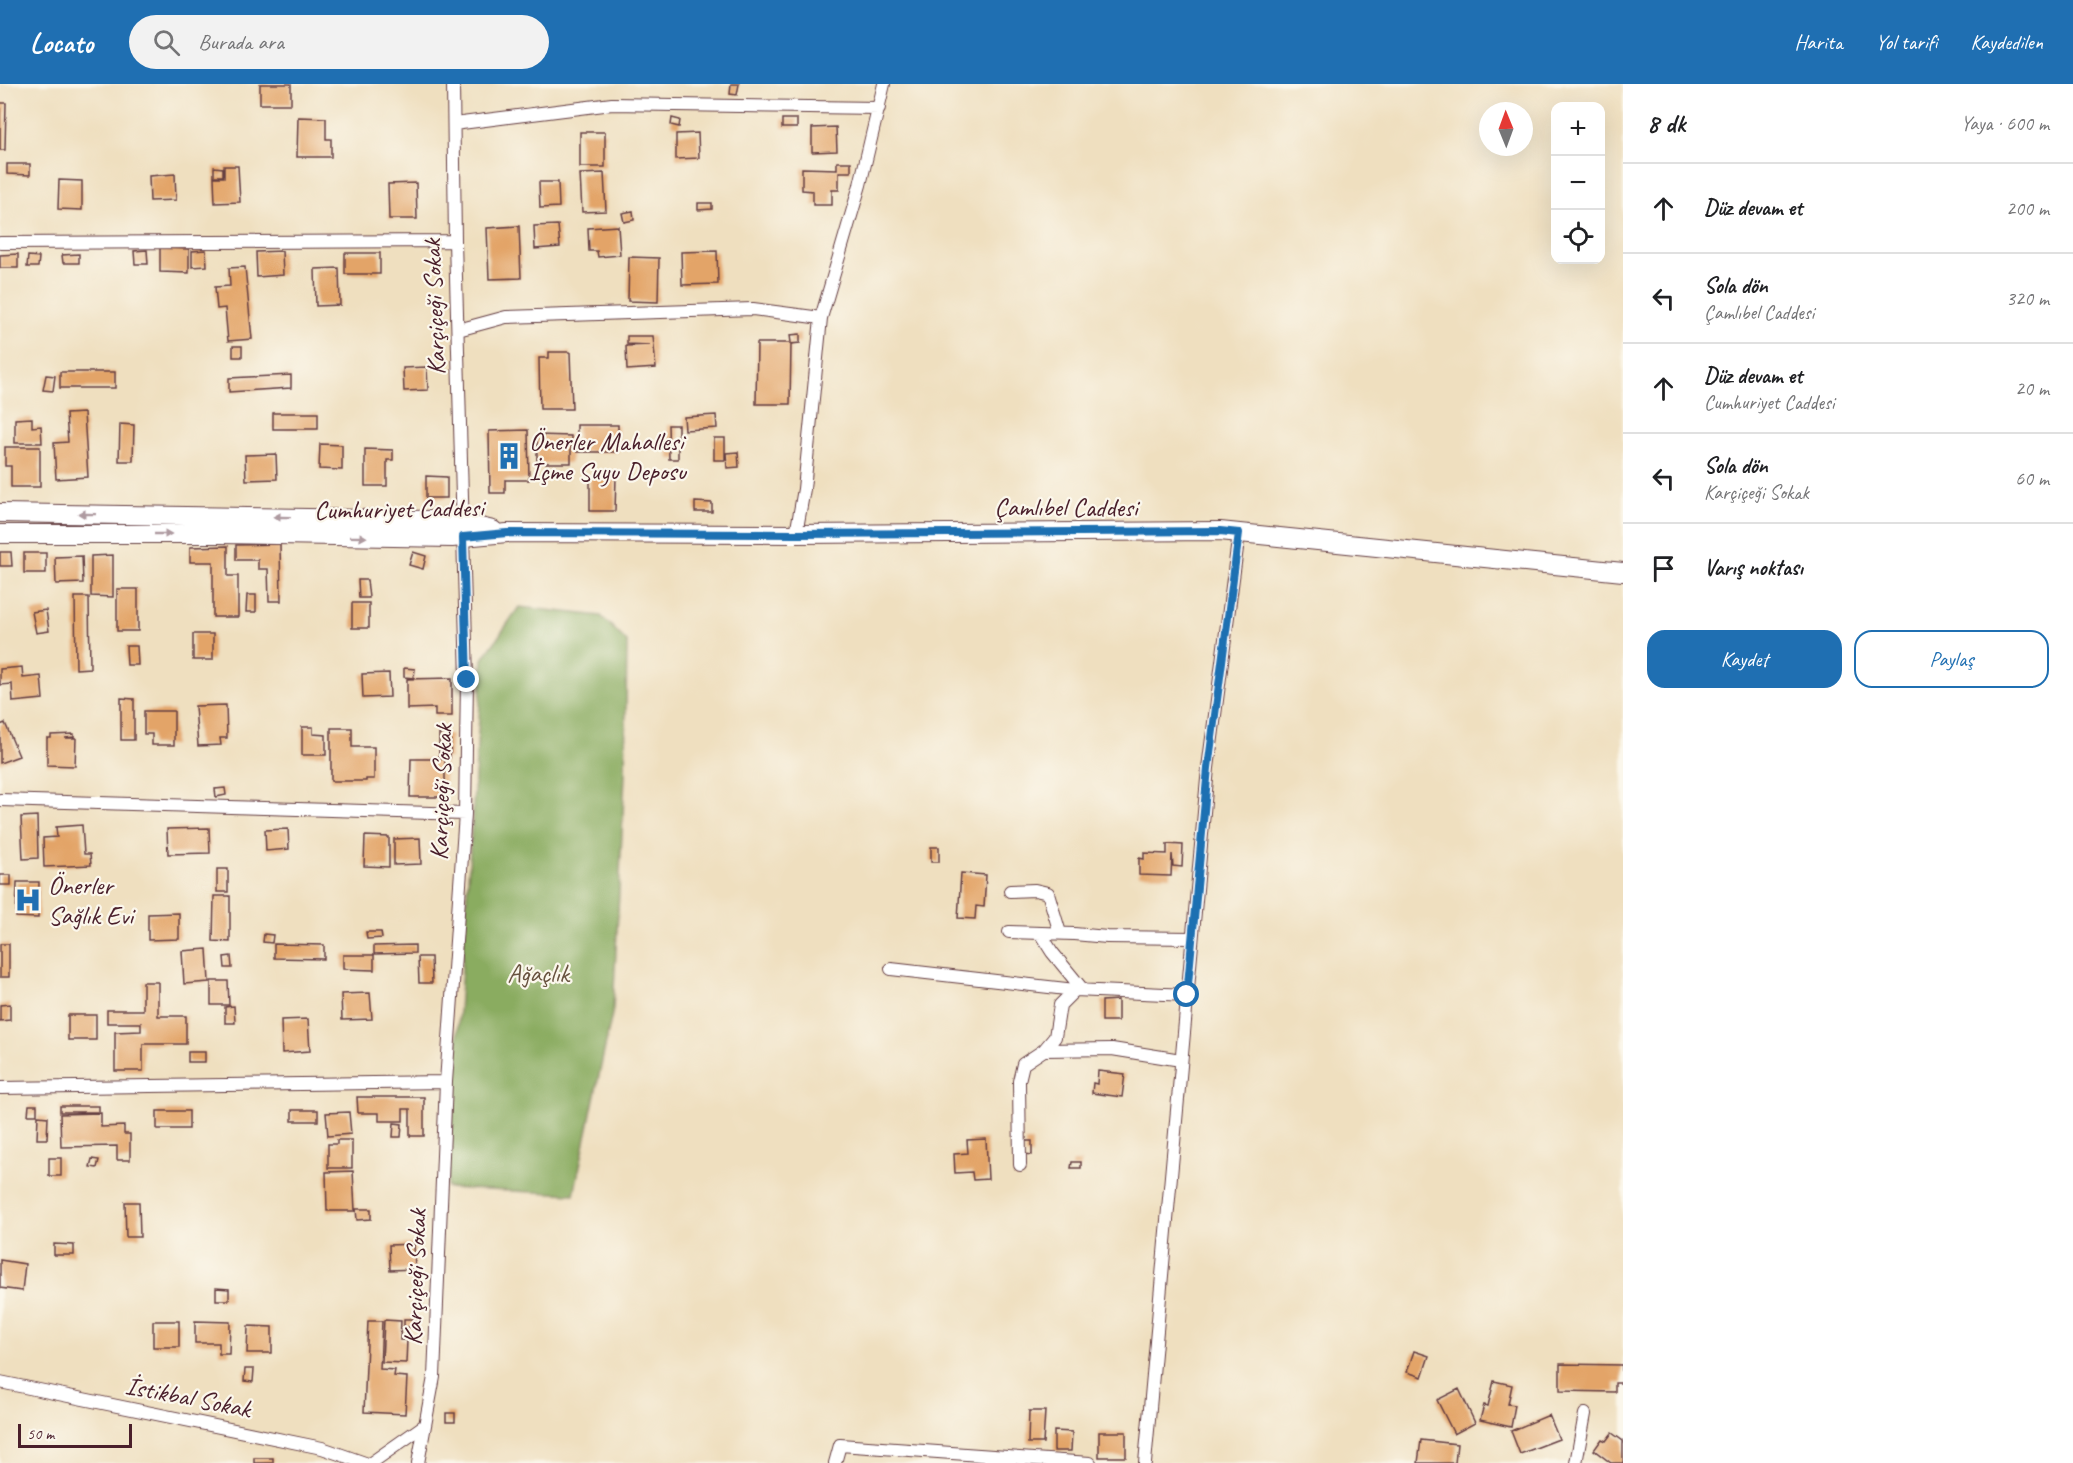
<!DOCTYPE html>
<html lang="tr">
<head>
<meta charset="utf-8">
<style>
  body { margin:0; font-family:Caveat,sans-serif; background:#f2f2f2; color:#202124 }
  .controls { position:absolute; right:18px; top:18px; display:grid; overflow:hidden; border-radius:12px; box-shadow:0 6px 24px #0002 }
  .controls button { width:54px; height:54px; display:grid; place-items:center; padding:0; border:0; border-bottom:2px solid #e0e0e0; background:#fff; color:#202124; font:30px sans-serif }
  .compass { position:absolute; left:1479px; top:18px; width:54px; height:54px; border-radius:50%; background:#fff; box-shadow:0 6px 24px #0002; rotate:359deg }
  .scale { position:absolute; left:18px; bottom:15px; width:114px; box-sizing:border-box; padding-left:6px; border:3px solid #4a1f2b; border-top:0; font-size:16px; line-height:21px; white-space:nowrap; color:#4a1f2b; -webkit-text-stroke:4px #fbf7ec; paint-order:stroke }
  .stop { position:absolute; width:18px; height:18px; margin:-14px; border:4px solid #1f6fb2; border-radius:50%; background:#fff }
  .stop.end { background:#1f6fb2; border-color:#fff; box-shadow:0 2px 6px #0008 }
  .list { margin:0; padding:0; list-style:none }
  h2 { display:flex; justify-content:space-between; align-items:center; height:78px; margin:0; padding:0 24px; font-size:26px }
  h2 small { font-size:20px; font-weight:400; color:#757577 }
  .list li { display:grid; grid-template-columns:39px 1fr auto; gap:18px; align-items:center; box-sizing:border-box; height:90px; padding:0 24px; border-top:2px solid #e0e0e0 }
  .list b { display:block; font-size:22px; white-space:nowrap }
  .list p { margin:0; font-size:20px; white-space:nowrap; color:#757577 }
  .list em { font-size:20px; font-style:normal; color:#757577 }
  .actions { display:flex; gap:12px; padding:18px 24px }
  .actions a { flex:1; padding:14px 0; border:2px solid #1f6fb2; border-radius:18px; text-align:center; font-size:21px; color:#1f6fb2 }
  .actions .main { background:#1f6fb2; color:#fff }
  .icon { flex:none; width:33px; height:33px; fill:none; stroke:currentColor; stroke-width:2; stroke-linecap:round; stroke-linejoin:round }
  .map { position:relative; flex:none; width:1623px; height:1379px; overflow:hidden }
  header { display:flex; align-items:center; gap:36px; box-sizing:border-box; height:84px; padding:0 30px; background:#1f6fb2; color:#fff }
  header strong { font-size:28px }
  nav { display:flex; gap:33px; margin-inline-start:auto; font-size:21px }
  .search { width:420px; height:54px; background:#f2f2f2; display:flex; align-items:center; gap:15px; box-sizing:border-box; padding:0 21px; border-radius:33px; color:#757577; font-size:22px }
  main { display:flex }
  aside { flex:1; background:#fff }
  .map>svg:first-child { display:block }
</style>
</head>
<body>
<header>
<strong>Locato</strong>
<div class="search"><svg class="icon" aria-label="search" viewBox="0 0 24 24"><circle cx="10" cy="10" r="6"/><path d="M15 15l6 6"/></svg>Burada ara</div>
<nav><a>Harita</a><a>Yol tarifi</a><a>Kaydedilen</a></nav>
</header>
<main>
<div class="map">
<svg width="1623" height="1379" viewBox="0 0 1623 1379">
  <rect width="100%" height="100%" fill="#fbf7ec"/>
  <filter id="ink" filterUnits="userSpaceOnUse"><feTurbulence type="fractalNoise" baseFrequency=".0167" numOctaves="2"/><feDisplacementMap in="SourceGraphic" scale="12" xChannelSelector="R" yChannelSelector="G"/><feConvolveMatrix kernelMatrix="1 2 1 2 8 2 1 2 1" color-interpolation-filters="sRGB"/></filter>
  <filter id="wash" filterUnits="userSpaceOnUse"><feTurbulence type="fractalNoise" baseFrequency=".008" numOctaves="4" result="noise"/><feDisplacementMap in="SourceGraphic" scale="24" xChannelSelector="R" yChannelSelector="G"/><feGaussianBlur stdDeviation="1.35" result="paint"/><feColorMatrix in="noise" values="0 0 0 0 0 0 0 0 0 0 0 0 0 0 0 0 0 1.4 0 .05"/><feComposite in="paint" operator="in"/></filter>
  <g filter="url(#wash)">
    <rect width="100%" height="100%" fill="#efdfbf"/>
    <path fill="#8aac61" stroke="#6a6646" stroke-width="1.5" d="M519 523 601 532 627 558 625 691 613 925 574 1110 447 1104 483 575Z"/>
    <g id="blocks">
      <path fill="#e3a467" d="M260 0H291V20H260Z
        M731 0H739L737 11 730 10Z
        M0 19H6L5 66H0Z
        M298 33 326 34V55H331V73H297Z
        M672 34 680 36 679 43 671 41Z
        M782 35H797V44H782Z
        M836 43 837 67 812 68V44Z
        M580 48H605V83H580Z
        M698 49 699 74 676 75V50Z
        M837 78H851V88H839V106H832V121H813V107L802 106V84L837 85Z
        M7 80H30V91L7 90Z
        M224 82H238L240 118 215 119 214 93H224Z
        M214 83 223 84V92H214Z
        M604 89 606 127 582 128 580 90Z
        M175 90 176 116 150 117 149 92Z
        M59 96 82 97V126L58 125Z
        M539 98H558L559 123 540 124Z
        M416 99 417 135H389L388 100Z
        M698 119H712V125L698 126Z
        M633 127 634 136 624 138 622 129Z
        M558 141 560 163 535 165 534 142Z
        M519 142 521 194 489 195 487 144Z
        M618 142 620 171 598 173 597 167H589L588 144Z
        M160 164 189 165V189L160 188Z
        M147 166 148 180H135L134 167Z
        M206 166 207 182 192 183V167Z
        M282 167 283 191 257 193 256 168Z
        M717 167 718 200 682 201 681 168Z
        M345 169H380V190H345Z
        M18 170V184H0V171Z
        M79 170V179H63L62 171Z
        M28 172 39 173 38 183H27Z
        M629 173 659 174 658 218 628 217Z
        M245 183 252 255 228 257 225 224 217 225 215 203 230 202 229 184Z
        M339 184 340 221 316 222 315 185Z
        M800 250V259L791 260 790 320H756L757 259H791L790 251Z
        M627 252H653L656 284 627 286 626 262 650 261 627 260Z
        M233 262H242V273H233Z
        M549 268H570L572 325H540L539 274H549Z
        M427 283 428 306 404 307 403 284Z
        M60 288H115V304H60Z
        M46 291 55 292 53 307 43 306Z
        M291 291V304L229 308V294Z
        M84 329 88 393 56 395 54 359 68 358 66 330Z
        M273 329H318V345H273Z
        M716 331 717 344 685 346 684 333Z
        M32 334V343L41 342 42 359H15V335Z
        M120 340 134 341 133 377H119Z
        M577 341H618V368H577Z
        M668 341H678V375H669Z
        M528 346 529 396H505V409H490L489 347Z
        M537 351 571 352V379H537Z
        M714 354H725V376H714Z
        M320 360 342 361V386L319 385Z
        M5 363H40V403H11V382H5Z
        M365 365 393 366V376H387V402H365Z
        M738 368 739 383 727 384 726 369Z
        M276 370 277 395 246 396 245 371Z
        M426 392 447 393V414H426Z
        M590 393H616L615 427H590Z
        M695 418 712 419V428H695Z
        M280 460 281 517H269L268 485H258V476H236V461Z
        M228 462V492H238V533H213V478H190V463Z
        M0 468H11L12 482H0Z
        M413 468 426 472 423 485 409 481Z
        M24 469H46V489H24Z
        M113 471V513L91 512V472Z
        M82 472 83 499 56 500 55 473Z
        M358 496H367L369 514H359Z
        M117 505H138V547H117Z
        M247 511H256V528H246Z
        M75 513H89L90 584 76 585Z
        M352 519H369V544H352Z
        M46 526 49 547 36 549 32 528Z
        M193 550H213V576H193Z
        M126 562H137L138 581H127Z
        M22 583 23 594 41 592 43 615 13 618 12 600 0 601V585Z
        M404 584 415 585 414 594 404 593Z
        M389 589 390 613 363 614 362 590Z
        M452 594V632H435V624L407 625V595Z
        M121 614 134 615V656H121Z
        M226 621 227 654H220L221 661 198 662 195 622Z
        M144 627H174V661H152V650H144Z
        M5 639 19 672 0 679V641Z
        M302 643H313V650L326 651V671H302Z
        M331 644H352V663H374V695H366V697H331Z
        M74 650V653L65 654H76L75 682 47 681V654H51V651Z
        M439 650H451L450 674H439Z
        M411 675H445V713H410Z
        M225 704 226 711 216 713 215 705Z
        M37 732 38 774 23 775 21 733Z
        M82 741 84 770H90L91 781 44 783 43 754 57 753 56 743Z
        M209 744 210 769 168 770 167 745Z
        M288 745 289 765 266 767 265 746Z
        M365 752 389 753V783L364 782Z
        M420 754 421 780 394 781V755Z
        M1167 760 1183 761 1182 783 1173 782 1172 770 1171 792 1139 791V774L1144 775V769L1167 770Z
        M931 763H939V778H931Z
        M217 785H228V808H217Z
        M961 789 986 791 984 823 976 822 975 835 958 834Z
        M0 791H11V801H0Z
        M17 798H39L38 834 16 833Z
        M214 812H230V858L213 857Z
        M179 829V855L148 856V830Z
        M366 848H381L382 854 367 855Z
        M264 850 273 851 272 859 263 858Z
        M0 860H9V893H0Z
        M274 860 324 861V875L274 874Z
        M415 861V869L374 870V862Z
        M207 865 209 898 184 900 182 867Z
        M343 871H374V886L343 885Z
        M231 872 232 884H225L224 873Z
        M418 873H431L432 899H419Z
        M211 897H228L229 921H211Z
        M143 898H158V932H186V960H143V987H115V948L141 947V939H107V926H143Z
        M370 909 372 935 342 936 341 910Z
        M1118 916V937H1102V917Z
        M10 920V936L0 937V921Z
        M234 922 235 939H225V923Z
        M68 931H96V956H68Z
        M308 935 310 967 282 969 281 936Z
        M188 968H205V978H188Z
        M1098 987 1125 990 1122 1013 1092 1009 1093 999 1097 1000Z
        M357 1013H424V1052H410V1025H403V1037H379V1029H358Z
        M29 1021H37V1031H28Z
        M60 1022H99V1028H60Z
        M292 1026H318V1037H292Z
        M157 1027H189V1045H157Z
        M349 1028 351 1050 328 1052 326 1029Z
        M101 1029V1043L124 1042V1050H130V1076H117V1062L61 1063 60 1030Z
        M38 1032 48 1033 47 1055H37Z
        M394 1039 402 1040 401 1053H393Z
        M986 1055 988 1095 973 1096 972 1088 955 1089 954 1070 968 1069 967 1056Z
        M337 1056H352V1084H328V1060H337Z
        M1025 1057H1032V1071L1025 1070Z
        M49 1074H61V1092H49Z
        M92 1075 99 1076 97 1084 90 1083Z
        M1072 1078H1081V1084H1071Z
        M353 1087 355 1127H327L326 1088Z
        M125 1118H139L140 1153H126Z
        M356 1125H371V1135L357 1136Z
        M54 1160 74 1161V1171H54Z
        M414 1160 415 1185 390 1186 389 1161Z
        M0 1176 25 1180 22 1207 0 1204Z
        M216 1204 229 1205V1216H216Z
        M404 1235H418V1243H404Z
        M384 1236 401 1237 400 1256H407L406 1279 382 1278Z
        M153 1237H179V1263H153Z
        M195 1237 230 1238 229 1270H219V1259H195Z
        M368 1237H382L380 1285 395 1286 394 1292 407 1293 405 1330 364 1328Z
        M248 1242 272 1243V1269H247Z
        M1414 1267 1429 1272 1422 1293 1407 1288Z
        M1560 1280 1622 1281V1299H1615V1308L1560 1307Z
        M245 1285H254L253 1298 244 1297Z
        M1494 1297 1512 1301 1508 1320 1515 1321 1511 1343 1480 1336 1484 1321 1488 1322Z
        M1459 1305 1475 1339 1454 1350 1437 1316Z
        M1029 1327H1045L1043 1359H1028Z
        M446 1329H455V1338H446Z
        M1549 1331 1559 1355 1520 1370 1511 1347Z
        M1054 1347 1072 1348 1071 1367H1054Z
        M1099 1348H1126V1373H1099Z
        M1612 1349 1623 1357V1379H1611L1594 1366 1602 1355 1606 1357Z
        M1421 1356 1457 1360 1455 1379H1418Z
        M254 1374H273V1379H254Z"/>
    </g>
  </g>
  <g filter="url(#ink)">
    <use href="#blocks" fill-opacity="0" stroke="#633c41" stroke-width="1.5"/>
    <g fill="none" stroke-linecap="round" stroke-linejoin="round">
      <defs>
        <path id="street" d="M454 40 612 20 879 24
          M0 159 455 157
          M458 246 506 233 753 225 821 234
          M796 450 804 405 821 234 860 101 884 0
          M0 716 465 730
          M1010 807 1035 806 1048 809 1060 849
          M1009 848 1074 850 1107 853 1192 854
          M1040 849 1052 868 1083 906
          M891 885 1075 906 1187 911
          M1044 966 1112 965 1181 976
          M0 1004 446 998
          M1020 1081 1019 997 1023 980 1044 966 1055 953 1060 921 1075 906
          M0 1298 322 1364 365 1379
          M371 1379 425 1341
          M418 1379 434 1293 446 998 465 730 467 596 455 157 453 0
          M835 1379 840 1361 1090 1379
          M1145 1379 1208 684 1239 449
          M1576 1379 1585 1330"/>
        <path id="primary" d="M0 429 430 436 463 439 493 446
          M0 450H221L452 454 507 449 796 450 1220 447 1623 488"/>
      </defs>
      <use href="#street" stroke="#633c41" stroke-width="14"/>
      <use href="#primary" stroke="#633c41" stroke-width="20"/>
      <use href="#street" stroke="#fff" stroke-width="12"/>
      <use href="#primary" stroke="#fff" stroke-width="18"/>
    </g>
    <defs><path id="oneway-solid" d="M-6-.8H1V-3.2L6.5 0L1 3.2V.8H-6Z" transform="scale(1.5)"/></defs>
    <g fill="#ae9aa0">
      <use href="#oneway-solid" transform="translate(87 430) rotate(-179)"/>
      <use href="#oneway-solid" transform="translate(282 433) rotate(-179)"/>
      <use href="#oneway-solid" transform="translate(163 450)"/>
      <use href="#oneway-solid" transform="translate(358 453) rotate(1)"/>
    </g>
  </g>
  <g fill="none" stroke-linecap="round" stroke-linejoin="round" filter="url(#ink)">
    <path stroke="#1f6fb2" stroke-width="8" d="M467 596 463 453 507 449 796 450 1220 447 1239 449 1208 684 1187 911"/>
  </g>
  <defs>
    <symbol id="building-bare" viewBox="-9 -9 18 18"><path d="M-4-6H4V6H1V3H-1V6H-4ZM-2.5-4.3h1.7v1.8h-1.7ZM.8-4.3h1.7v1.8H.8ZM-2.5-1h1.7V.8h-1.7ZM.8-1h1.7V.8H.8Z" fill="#1f6fb2" stroke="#fbf7ec" stroke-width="2.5" paint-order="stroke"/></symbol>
    <symbol id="hospital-bare" viewBox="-9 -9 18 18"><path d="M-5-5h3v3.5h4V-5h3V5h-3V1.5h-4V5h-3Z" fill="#1f6fb2" stroke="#fbf7ec" stroke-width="2.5" paint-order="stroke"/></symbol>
  </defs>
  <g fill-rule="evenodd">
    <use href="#building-bare" x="490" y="353" width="38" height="38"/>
    <use href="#hospital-bare" x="9" y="797" width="38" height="38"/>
  </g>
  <g text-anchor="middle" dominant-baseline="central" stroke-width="4.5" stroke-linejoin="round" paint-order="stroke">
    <g font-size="26" fill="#4a1f2b" stroke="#fbf7ec">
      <text transform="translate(434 223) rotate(-92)">Karçiçeği Sokak</text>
      <text x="1066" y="423">Çamlıbel Caddesi</text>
      <text transform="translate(399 425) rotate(-1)">Cumhuriyet Caddesi</text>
      <text transform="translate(441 708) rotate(-88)">Karçiçeği Sokak</text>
      <text transform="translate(415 1193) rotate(-88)">Karçiçeği Sokak</text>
      <text transform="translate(188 1313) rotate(11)">İstikbal Sokak</text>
    </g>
    <g font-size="26" fill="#4a1f2b" stroke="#fbf7ec" text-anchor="start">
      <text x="529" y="357">Önerler Mahallesi<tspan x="529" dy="30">İçme Suyu Deposu</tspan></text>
      <text x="48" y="801">Önerler<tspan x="48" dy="30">Sağlık Evi</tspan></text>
    </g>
    <g font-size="26" fill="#68523f" stroke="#fbf7ec">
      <text x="538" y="889">Ağaçlık</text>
    </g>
  </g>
</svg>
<div class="controls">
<button>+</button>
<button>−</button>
<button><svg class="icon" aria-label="locate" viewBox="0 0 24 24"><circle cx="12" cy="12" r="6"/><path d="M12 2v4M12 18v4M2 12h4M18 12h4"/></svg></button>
</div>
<svg class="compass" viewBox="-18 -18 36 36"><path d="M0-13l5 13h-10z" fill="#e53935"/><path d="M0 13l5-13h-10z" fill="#757577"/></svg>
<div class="scale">50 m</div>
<div class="stop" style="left:1187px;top:911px"></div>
<div class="stop end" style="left:467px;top:596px"></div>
</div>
<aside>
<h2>8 dk<small>Yaya · 600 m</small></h2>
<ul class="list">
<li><svg class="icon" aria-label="ahead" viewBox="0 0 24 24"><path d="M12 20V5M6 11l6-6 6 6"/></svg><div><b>Düz devam et</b></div><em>200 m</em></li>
<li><svg class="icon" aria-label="left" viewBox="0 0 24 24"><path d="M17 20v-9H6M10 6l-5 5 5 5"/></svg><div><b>Sola dön</b><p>Çamlıbel Caddesi</p></div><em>320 m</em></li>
<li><svg class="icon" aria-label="ahead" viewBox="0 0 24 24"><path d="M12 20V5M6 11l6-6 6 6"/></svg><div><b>Düz devam et</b><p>Cumhuriyet Caddesi</p></div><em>20 m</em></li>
<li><svg class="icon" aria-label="left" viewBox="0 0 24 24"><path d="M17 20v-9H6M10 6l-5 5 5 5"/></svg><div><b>Sola dön</b><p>Karçiçeği Sokak</p></div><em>60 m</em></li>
<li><svg class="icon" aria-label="arrive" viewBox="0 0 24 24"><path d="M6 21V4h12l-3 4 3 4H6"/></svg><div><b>Varış noktası</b></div></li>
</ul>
<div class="actions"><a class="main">Kaydet</a><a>Paylaş</a></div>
</aside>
</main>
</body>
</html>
